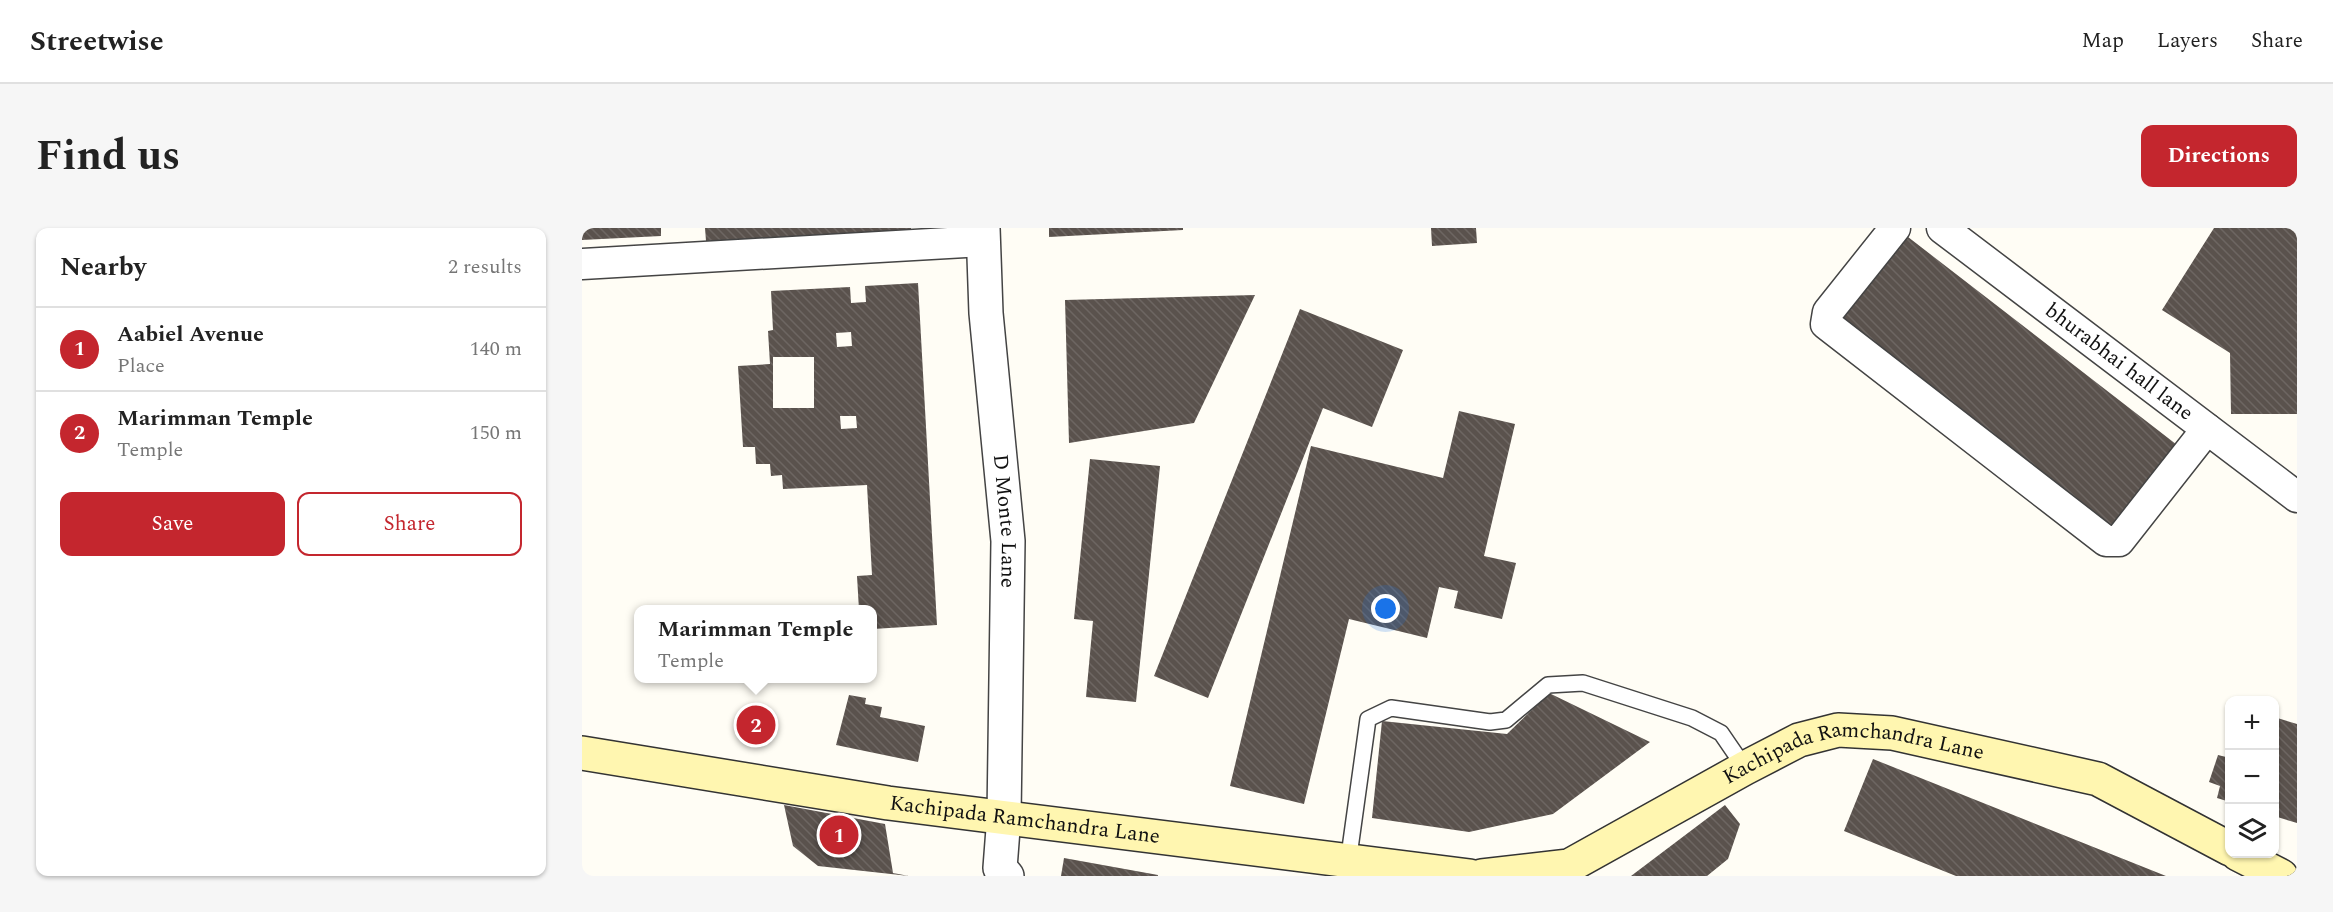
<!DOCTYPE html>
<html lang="en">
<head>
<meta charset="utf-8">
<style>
  body { margin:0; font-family:Spectral,serif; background:#f6f6f6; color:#222 }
  .controls { position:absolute; right:18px; bottom:18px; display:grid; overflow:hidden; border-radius:12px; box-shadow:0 2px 4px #0004 }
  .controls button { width:54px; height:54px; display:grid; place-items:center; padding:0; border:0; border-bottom:2px solid #e0e0e0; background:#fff; color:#222; font:30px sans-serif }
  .you { position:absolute; left:804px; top:381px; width:21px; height:21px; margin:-15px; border:4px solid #fff; border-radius:50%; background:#1a73e8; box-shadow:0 0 0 9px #1a73e833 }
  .badge { display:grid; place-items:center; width:39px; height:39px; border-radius:50%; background:#c4262e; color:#fff; font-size:20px; font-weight:700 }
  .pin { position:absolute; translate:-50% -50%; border:3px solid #fff; box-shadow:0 2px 6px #0006 }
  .popup { position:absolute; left:52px; top:377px; width:243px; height:78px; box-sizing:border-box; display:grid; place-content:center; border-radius:12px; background:#fff; filter:drop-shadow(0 2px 4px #0005); font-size:20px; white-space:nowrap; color:#767676 }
  .popup b { font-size:22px; color:#222 }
  .popup::after { content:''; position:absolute; left:50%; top:100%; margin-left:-12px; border:12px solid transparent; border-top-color:#fff }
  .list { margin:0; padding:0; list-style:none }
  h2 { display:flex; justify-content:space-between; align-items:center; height:78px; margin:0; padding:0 24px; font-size:26px }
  h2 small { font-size:20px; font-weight:400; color:#767676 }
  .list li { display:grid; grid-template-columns:39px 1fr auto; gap:18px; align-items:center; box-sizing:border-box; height:84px; padding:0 24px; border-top:2px solid #e0e0e0 }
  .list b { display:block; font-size:22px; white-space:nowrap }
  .list p { margin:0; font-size:20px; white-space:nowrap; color:#767676 }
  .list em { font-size:20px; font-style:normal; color:#767676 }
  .actions { display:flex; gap:12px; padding:18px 24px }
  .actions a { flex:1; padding:14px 0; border:2px solid #c4262e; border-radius:12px; text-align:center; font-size:21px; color:#c4262e }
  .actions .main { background:#c4262e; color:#fff }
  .icon { flex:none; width:33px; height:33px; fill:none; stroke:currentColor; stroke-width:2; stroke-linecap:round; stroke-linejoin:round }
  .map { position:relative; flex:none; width:1715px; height:648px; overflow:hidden; border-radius:12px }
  header { display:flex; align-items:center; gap:36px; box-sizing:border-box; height:84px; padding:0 30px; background:#fff; border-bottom:2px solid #e0e0e0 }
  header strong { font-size:28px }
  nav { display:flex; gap:33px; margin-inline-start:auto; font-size:21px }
  .intro { display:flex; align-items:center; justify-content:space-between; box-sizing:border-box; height:144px; padding:0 36px }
  h1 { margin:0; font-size:42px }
  .button { padding:15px 27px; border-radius:12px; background:#c4262e; color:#fff; font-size:21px; font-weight:700 }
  main { display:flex; gap:36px; padding:0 36px }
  aside { flex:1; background:#fff; border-radius:12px; box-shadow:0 2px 4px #0004 }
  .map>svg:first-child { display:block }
</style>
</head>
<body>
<header>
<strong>Streetwise</strong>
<nav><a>Map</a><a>Layers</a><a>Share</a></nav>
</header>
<div class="intro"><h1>Find us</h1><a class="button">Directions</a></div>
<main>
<aside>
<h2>Nearby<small>2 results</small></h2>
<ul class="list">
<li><span class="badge">1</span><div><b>Aabiel Avenue</b><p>Place</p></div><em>140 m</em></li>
<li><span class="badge">2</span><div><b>Marimman Temple</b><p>Temple</p></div><em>150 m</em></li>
</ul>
<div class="actions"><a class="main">Save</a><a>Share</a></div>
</aside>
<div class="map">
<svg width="1715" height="648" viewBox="0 0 1715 648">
  <defs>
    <pattern id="building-back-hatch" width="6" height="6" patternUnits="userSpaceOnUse" patternTransform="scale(1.5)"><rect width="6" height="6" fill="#5a524d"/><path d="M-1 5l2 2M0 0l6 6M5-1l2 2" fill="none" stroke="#6d6662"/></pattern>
  </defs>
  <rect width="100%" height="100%" fill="#fffdf5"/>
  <path fill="url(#building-back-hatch)" fill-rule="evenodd" d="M0 0H79V8L0 12Z
    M123 0H329V2L124 13Z
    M467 0H601V2L467 9Z
    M849 0H894L895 15 850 18Z
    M1632 0H1715V186H1649L1648 125 1580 82Z
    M1317 2 1599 220 1530 309 1248 90Z
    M336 55 355 397 291 401V382H277L275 348 290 347 285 257 201 261 200 247 189 248 188 236H174L173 219H161L156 138 188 136 186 103 191 102 189 63 268 59 269 75 284 74 283 58ZM269 104 270 118 255 119 254 105ZM191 129H232V180H191ZM258 188H274L275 200 259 201Z
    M673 67 612 195 487 215 483 72Z
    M718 81 821 122 790 199 741 180 626 470 572 448Z
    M877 183 933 196 902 328 934 335 920 391 872 380 876 363 857 359 845 410 767 391 722 576 648 558 729 218 861 250Z
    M508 231 578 238 554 474 504 469 511 393 492 391Z
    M967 465 1068 514 971 586 887 604 790 590 800 493 925 506Z
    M267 467 284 470 283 476 300 479 298 489 343 498 336 534 254 517Z
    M1692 489 1715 496V595L1692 588Z
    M1636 527 1648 530V574L1635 570 1638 558 1627 554Z
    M1291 531 1584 648H1374L1262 603Z
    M202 577 303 596 311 645 327 648 236 638 211 618Z
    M1143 577 1158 596 1146 631 1125 648H1049Z
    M482 630 576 647V648H479Z"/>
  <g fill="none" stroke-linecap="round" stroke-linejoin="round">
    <defs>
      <path id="service" d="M766 635 786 491 809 480 908 494 924 492 966 457 1001 455 1110 490 1139 505 1163 540"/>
      <g id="minor">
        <path d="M1313 0 1246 84 1244 96 1524 313H1537L1625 201"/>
        <path id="s1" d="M1360 0 1715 269"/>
        <path d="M0 36 401 13"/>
      </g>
      <g id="tertiary">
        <path id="s2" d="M401 0 404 85 426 313 422 588 418 640 425 648"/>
      </g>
      <g id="secondary">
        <path id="s3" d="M0 525 306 575 888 648"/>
        <path d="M1656 626 1699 648"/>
        <path id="s4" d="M900 648 987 638 1163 540 1217 512 1256 502 1310 505 1516 551 1648 621"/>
      </g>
    </defs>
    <use href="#service" stroke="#444" stroke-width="18"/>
    <use href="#minor" stroke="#444" stroke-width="33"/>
    <use href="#tertiary" stroke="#444" stroke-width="36"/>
    <use href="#secondary" stroke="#333" stroke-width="36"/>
    <use href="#service" stroke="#fff" stroke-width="15"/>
    <use href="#minor" stroke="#fff" stroke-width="30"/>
    <use href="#tertiary" stroke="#fff" stroke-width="33"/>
    <use href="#secondary" stroke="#fff6b0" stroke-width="33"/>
  </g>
  <g text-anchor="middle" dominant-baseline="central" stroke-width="6" stroke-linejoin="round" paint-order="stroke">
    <g font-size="21" fill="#111" stroke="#fff">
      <text stroke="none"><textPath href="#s1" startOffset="222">bhurabhai hall lane</textPath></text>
      <text stroke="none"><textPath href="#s2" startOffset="294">D Monte Lane</textPath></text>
      <text stroke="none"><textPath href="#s4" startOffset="402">Kachipada Ramchandra Lane</textPath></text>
      <text stroke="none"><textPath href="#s3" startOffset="448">Kachipada Ramchandra Lane</textPath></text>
    </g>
  </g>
</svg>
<div class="controls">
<button>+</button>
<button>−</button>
<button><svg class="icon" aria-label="layers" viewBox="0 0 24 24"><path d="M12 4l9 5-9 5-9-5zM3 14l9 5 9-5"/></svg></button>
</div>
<div class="you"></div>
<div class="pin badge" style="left:257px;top:607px">1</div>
<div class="pin badge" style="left:174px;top:497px">2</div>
<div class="popup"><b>Marimman Temple</b>Temple</div>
</div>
</main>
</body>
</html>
